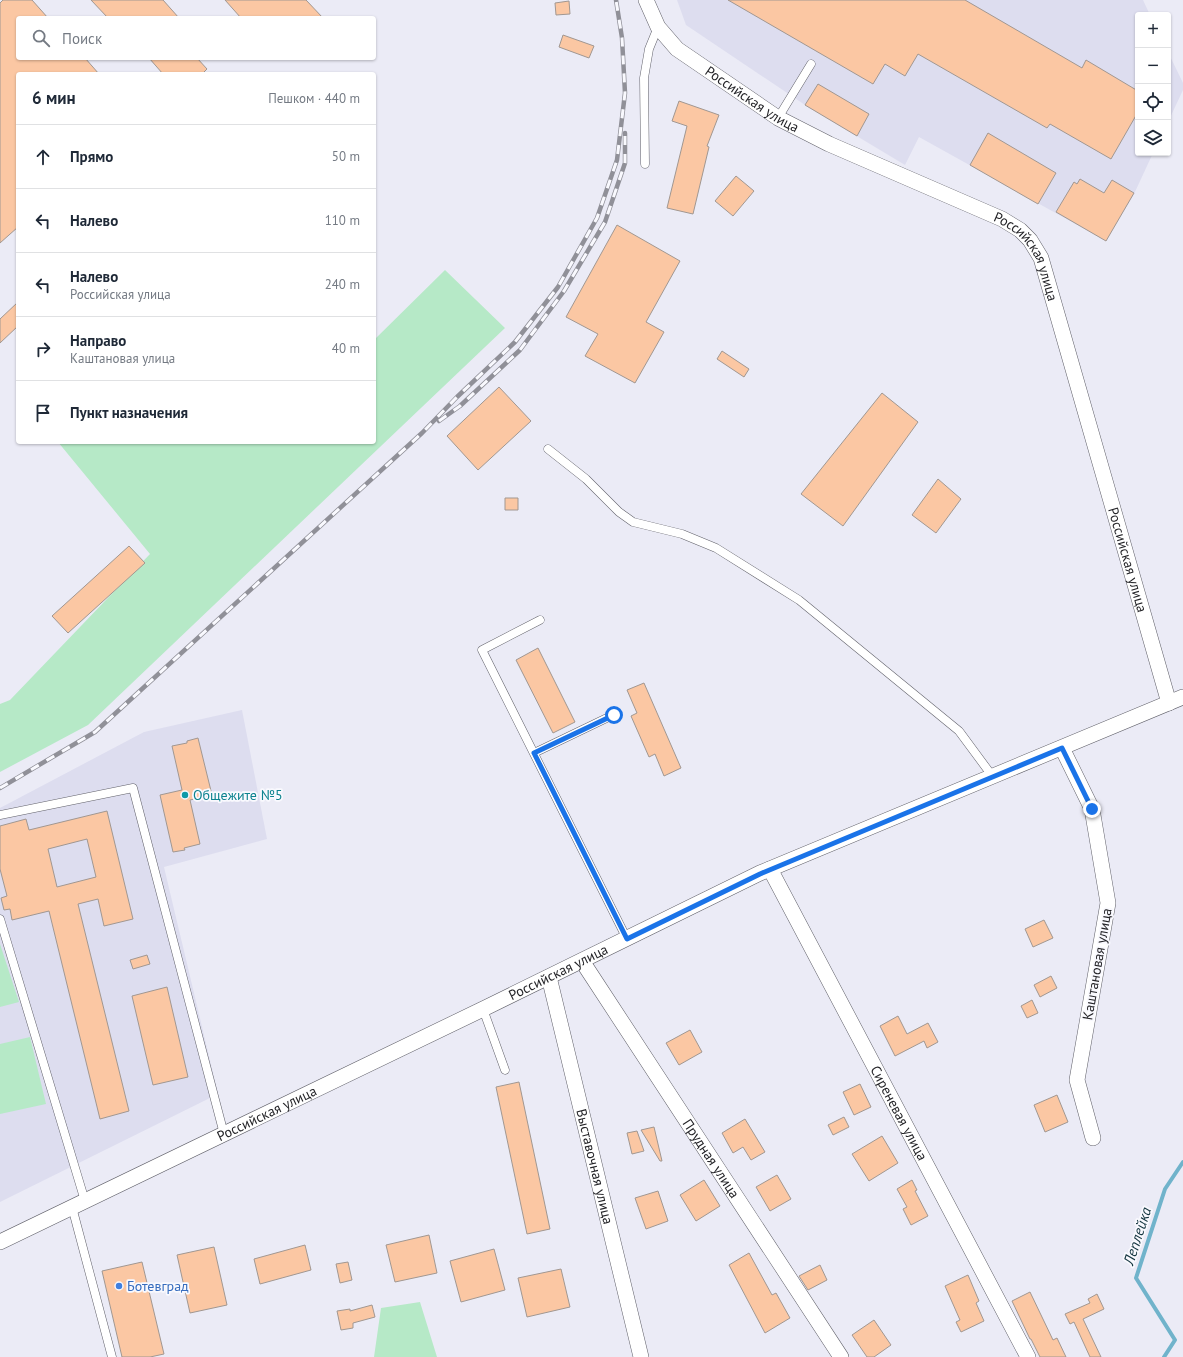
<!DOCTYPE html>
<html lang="ru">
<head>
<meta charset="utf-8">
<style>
  body { margin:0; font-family:"PT Sans",sans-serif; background:#f6f6f7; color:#1f2937 }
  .controls { position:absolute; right:12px; top:12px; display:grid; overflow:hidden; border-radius:4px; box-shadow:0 1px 3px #0004 }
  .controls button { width:36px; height:36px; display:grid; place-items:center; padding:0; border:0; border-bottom:1px solid #e0e1e3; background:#fff; color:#1f2937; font:20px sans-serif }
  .stop { position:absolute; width:12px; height:12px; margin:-9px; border:3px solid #1a73e8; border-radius:50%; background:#fff }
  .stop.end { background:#1a73e8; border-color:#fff; box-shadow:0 1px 4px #0008 }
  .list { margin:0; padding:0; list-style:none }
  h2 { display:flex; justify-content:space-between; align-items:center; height:52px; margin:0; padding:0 16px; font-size:17px }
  h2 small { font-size:13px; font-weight:400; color:#747a83 }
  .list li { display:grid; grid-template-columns:26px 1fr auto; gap:12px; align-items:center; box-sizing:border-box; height:64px; padding:0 16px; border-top:1px solid #e0e1e3 }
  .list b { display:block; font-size:15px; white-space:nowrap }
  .list p { margin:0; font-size:13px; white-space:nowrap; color:#747a83 }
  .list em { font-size:13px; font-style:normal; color:#747a83 }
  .icon { flex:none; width:22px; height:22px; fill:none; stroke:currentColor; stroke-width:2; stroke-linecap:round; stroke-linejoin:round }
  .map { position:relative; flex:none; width:1183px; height:1357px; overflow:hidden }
  .search { position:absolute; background:#fff; box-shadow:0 1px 3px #0004; left:16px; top:16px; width:360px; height:44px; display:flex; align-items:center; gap:10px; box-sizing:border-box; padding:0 14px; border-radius:4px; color:#747a83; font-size:15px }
  .panel { position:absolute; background:#fff; box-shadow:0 1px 3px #0004; left:16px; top:72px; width:360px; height:372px; border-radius:4px }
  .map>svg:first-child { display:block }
</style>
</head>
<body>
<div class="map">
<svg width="1183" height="1357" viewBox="0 0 1183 1357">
  <rect width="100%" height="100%" fill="#ebebf6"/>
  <path fill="#ddddef" d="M677 0H1143L1150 15H1138V153H1153L1134 194 1106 241 919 137 905 165 805 105 686 25Z
    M1168 52 1183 83V90L1168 122Z
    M242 710 267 839 164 867 218 1094 0 1202V808L144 732Z"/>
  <path fill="#b6e9c7" d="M445 270 505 328 88 725 0 772V704L10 700 150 554 58 442H374V340Z
    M0 944 19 1002 0 1007Z
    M30 1037 46 1104 0 1114V1044Z
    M420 1302 437 1357H374L381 1308Z"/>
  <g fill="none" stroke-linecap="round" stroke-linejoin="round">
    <path stroke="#70b3cb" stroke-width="4" d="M1164 1357 1175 1340 1136 1278 1165 1189 1183 1162"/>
  </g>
  <path fill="#fbc7a3" stroke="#a19791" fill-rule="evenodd" d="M3 0H32L48 18H18V58H85L99 74H18V227L0 243V3Z
    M91 0H163L179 18H108Z
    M225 0H306L323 18H241Z
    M728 0H965L1082 68 1086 60 1138 91V112L1111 159 1050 124 1047 128 918 54 905 76 885 64 873 84Z
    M569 1 570 14 556 15 555 3Z
    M563 35 594 46 589 58 559 47Z
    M149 58H197L207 69 202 74H163Z
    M818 84 869 114 857 136 805 105Z
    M679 101 719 115 707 146 709 147 693 214 667 208 687 126 672 121Z
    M988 133 1056 173 1038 204 970 165Z
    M736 176 754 191 733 216 715 201Z
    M1080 179 1104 193 1112 180 1134 193 1106 241 1056 212 1074 182 1077 184Z
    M617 225 680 261 646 322 664 332 635 383 585 356 598 334 566 317Z
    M18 302V326L0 343V319Z
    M722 351 749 369 744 377 717 359Z
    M499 387 531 421 478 470 447 436Z
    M882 393 918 422 843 526 801 494Z
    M938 479 961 499 936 533 912 515Z
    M505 498H518V510H505Z
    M129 546 145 563 68 633 52 616Z
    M538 648 575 722 553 733 516 660Z
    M644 683 681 768 664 776 655 754 649 757 631 716 637 713 627 690Z
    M198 738 212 795 190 800 200 844 184 848 185 850 173 852 160 795 182 790 172 746 187 743V741Z
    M107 811 133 919 104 926 98 899 78 904 129 1111 100 1119 49 911 12 920 10 909 4 910 1 898 7 896 0 869V826L26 819 29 830ZM87 839 96 877 57 887 48 849Z
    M1044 920 1053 938 1033 947 1025 929Z
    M147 955 150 964 133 969 130 960Z
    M1051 976 1057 988 1040 997 1034 985Z
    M167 987 188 1077 153 1085 132 996Z
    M1032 1000 1038 1013 1027 1018 1021 1006Z
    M898 1016 907 1034 928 1023 938 1042 927 1048 924 1041 895 1056 880 1026Z
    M690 1030 702 1052 679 1065 666 1043Z
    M519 1082 550 1229 527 1234 496 1087Z
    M860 1084 871 1107 854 1115 843 1092Z
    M1057 1095 1068 1122 1045 1132 1034 1105Z
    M844 1117 849 1127 833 1135 828 1125Z
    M745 1119 765 1152 751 1160 743 1147 733 1153 722 1133Z
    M654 1127 662 1161H660L641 1130Z
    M637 1131 644 1151 632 1154 627 1133Z
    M882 1136 898 1163 869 1181 852 1154Z
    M777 1175 791 1199 770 1211 756 1187Z
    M704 1180 720 1206 696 1221 680 1195Z
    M912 1180 917 1190 915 1191 928 1216 911 1225 903 1209 907 1207 897 1189Z
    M658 1191 668 1221 646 1229 635 1198Z
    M429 1235 437 1273 395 1282 386 1245Z
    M305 1245 311 1270 260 1284 254 1259Z
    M214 1247 227 1305 190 1313 177 1255Z
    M494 1249 505 1290 461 1302 450 1261Z
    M749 1253 772 1295 776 1293 790 1318 765 1333 729 1265Z
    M142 1262 164 1354 150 1357H122L102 1271Z
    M348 1262 352 1280 340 1283 336 1264Z
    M820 1265 827 1280 808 1290 799 1276Z
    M561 1269 570 1307 527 1317 518 1278Z
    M968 1275 979 1301 976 1303 984 1321 961 1332 956 1322 960 1320 945 1286Z
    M1030 1292 1053 1340 1057 1338 1066 1357H1040L1031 1339H1030L1012 1301Z
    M1097 1294 1104 1309 1083 1319 1101 1357H1090L1074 1322 1070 1324 1065 1314 1090 1303 1088 1299Z
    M372 1305 375 1317 353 1323V1328L341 1330 337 1311 350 1309V1311Z
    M874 1320 891 1345 874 1357H867L852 1335Z"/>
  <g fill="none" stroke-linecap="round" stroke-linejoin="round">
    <defs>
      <path id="service" d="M778 118 811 64
        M645 164 644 78 649 49 658 27
        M548 449 586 479 619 512 633 522 682 534 716 548 799 600 959 731 993 777
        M540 620 482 650 627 939
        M534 753 613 715
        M0 815 133 788 224 1134
        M0 919 85 1201
        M483 1009 505 1070
        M72 1207 112 1357"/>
      <g id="minor">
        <path id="s1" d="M646 0 658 27 677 49 778 118 829 144 1002 219 1020 230 1030 240 1041 258 1169 703"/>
        <path d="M1062 748 1092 809 1108 903 1077 1080 1093 1138"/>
        <path id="s2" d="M770 869 1028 1357"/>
        <path id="s3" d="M582 961 841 1357"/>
        <path id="s4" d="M549 977 641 1357"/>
        <path id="s5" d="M0 1242 483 1009 760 873 1183 697"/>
      </g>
    </defs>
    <use href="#service" stroke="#61616a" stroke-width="9"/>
    <use href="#minor" stroke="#61616a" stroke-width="16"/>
    <use href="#service" stroke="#fff" stroke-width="8"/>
    <use href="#minor" stroke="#fff" stroke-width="15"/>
    <defs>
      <path id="rail" d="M439 421 460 406 520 350 564 291 605 222 625 163V133
        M0 788 95 732 422 433 457 397 515 342 558 287 597 218 617 160 625 93 622 38 616 0"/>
    </defs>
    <use href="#rail" stroke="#909098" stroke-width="4.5"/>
    <use href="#rail" stroke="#f9f9fe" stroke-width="3" stroke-dasharray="9" stroke-linecap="butt"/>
  </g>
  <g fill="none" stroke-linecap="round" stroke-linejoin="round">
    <path stroke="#1a73e8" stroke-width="5" d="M614 715 534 753 627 939 760 874 1062 748 1092 809"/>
  </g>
  <circle fill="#0f9aa8" stroke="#f9f9fe" stroke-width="1.5" cx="185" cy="795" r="4"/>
  <circle fill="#3f7fe0" stroke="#f9f9fe" stroke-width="1.5" cx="119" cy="1286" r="4"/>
  <g text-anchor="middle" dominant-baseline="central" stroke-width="3.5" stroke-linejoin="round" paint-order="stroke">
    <g font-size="14" fill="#242428" stroke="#f9f9fe">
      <text stroke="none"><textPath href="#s1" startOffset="149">Российская улица</textPath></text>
      <text stroke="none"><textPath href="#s1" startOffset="473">Российская улица</textPath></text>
      <text stroke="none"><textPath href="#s1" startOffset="797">Российская улица</textPath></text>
      <text transform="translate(1097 964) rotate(-80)">Каштановая улица</text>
      <text stroke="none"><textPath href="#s5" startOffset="620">Российская улица</textPath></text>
      <text stroke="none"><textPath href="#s2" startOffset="276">Сиреневая улица</textPath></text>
      <text stroke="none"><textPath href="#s5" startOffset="296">Российская улица</textPath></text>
      <text stroke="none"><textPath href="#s3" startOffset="236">Прудная улица</textPath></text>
      <text stroke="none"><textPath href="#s4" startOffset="195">Выставочная улица</textPath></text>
    </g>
    <g font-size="14" fill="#0d838f" stroke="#f9f9fe" text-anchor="start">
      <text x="193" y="795">Общежите №5</text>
    </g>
    <g font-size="14" fill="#366cbe" stroke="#f9f9fe" text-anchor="start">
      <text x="127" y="1286">Ботевград</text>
    </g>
    <g font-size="15" font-style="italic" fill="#12333e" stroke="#f9f9fe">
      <text transform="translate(1137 1236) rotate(-72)">Леплейка</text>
    </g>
  </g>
</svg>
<div class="controls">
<button>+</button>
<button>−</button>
<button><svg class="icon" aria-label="locate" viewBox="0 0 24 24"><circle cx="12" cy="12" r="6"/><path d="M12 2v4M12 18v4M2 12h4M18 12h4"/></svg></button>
<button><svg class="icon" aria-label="layers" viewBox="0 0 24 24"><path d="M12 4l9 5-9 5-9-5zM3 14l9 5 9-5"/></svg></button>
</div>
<div class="stop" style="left:614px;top:715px"></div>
<div class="stop end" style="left:1092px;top:809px"></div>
<div class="search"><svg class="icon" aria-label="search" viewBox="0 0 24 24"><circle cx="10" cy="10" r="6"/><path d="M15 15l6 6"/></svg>Поиск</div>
<section class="panel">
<h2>6 мин<small>Пешком · 440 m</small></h2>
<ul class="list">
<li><svg class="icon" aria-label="ahead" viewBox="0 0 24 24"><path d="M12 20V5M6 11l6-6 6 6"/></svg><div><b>Прямо</b></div><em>50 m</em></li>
<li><svg class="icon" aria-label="left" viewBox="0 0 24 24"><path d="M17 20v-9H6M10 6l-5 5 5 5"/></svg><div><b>Налево</b></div><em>110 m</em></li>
<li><svg class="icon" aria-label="left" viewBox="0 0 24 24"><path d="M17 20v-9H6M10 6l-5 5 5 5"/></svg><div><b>Налево</b><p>Российская улица</p></div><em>240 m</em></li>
<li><svg class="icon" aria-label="right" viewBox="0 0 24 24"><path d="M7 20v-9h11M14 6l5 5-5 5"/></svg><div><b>Направо</b><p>Каштановая улица</p></div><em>40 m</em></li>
<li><svg class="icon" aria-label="arrive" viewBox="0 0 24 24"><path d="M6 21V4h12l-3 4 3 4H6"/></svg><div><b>Пункт назначения</b></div></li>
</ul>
</section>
</div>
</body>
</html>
